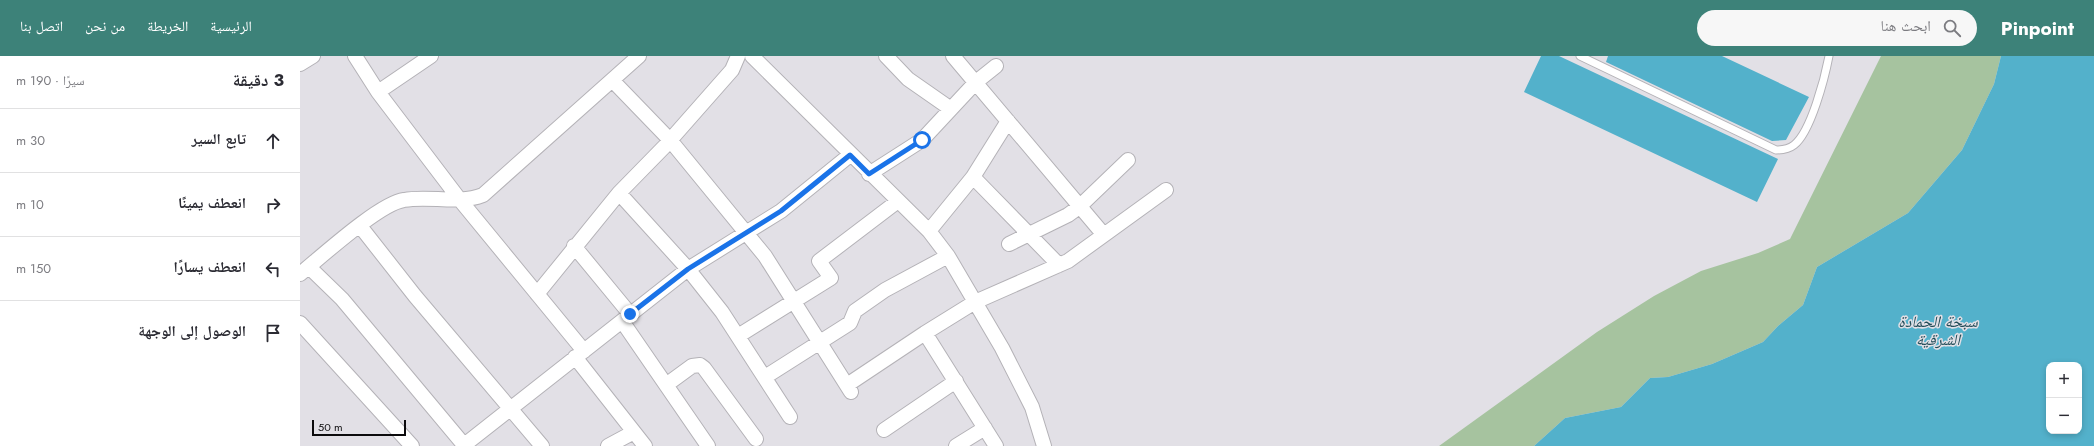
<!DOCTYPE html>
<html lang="ar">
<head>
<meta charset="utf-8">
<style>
  body { margin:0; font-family:Jost,"Noto Naskh Arabic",sans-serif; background:#f7f7f7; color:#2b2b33; direction:rtl }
  .controls { position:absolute; right:12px; bottom:12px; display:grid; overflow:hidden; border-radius:8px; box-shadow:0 2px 6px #0003 }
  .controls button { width:36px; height:36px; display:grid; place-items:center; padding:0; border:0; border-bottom:1px solid #e1e1e2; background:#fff; color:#2b2b33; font:20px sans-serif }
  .scale { position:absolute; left:12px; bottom:10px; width:94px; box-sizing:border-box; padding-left:4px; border:2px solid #0c0b0d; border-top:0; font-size:11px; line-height:14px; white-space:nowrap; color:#0c0b0d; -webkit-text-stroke:3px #e2e0e6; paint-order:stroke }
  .stop { position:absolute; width:12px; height:12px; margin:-9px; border:3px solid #1a73e8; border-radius:50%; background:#fff }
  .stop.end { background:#1a73e8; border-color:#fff; box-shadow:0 1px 4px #0008 }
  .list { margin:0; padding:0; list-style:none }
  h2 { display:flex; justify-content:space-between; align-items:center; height:52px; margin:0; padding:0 16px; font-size:17px }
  h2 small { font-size:13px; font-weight:400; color:#7c7c81 }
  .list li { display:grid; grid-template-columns:26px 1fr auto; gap:12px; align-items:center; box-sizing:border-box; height:64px; padding:0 16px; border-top:1px solid #e1e1e2 }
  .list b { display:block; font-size:15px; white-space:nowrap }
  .list em { font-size:13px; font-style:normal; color:#7c7c81 }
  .icon { flex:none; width:22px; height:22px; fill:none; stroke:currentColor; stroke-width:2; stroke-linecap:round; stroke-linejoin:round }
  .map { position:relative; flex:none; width:1794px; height:390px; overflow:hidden; direction:ltr }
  header { display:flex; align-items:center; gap:24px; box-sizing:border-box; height:56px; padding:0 20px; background:#3d8279; color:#fff }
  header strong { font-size:19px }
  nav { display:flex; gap:22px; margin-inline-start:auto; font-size:14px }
  .search { width:280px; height:36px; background:#f7f7f7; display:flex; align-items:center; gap:10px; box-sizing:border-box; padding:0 14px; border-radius:22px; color:#7c7c81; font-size:15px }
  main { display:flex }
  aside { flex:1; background:#fff }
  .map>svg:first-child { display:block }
</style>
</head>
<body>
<header>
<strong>Pinpoint</strong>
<div class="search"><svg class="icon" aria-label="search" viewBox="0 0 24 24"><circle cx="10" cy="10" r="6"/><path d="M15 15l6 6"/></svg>ابحث هنا</div>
<nav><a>الرئيسية</a><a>الخريطة</a><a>من نحن</a><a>اتصل بنا</a></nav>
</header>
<main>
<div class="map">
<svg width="1794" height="390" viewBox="0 0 1794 390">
  <rect width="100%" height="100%" fill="#e2e0e6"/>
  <path fill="#a6c39f" d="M1581 0H1701L1694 28 1662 94 1608 157 1517 211 1503 249 1478 270 1463 286 1412 308 1368 321 1350 322 1321 351 1265 362 1234 390H1139L1297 276 1354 240 1401 215 1458 197 1490 183Z"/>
  <path fill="#53b1cb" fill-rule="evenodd" d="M1241 0H1259L1478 103 1457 146 1224 36Z
    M1308 0H1422L1509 41 1486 84 1472 85 1306 6Z
    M1701 0H1794V390H1234L1265 362 1321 351 1350 322 1368 321 1412 308 1463 286 1478 270 1503 249 1517 211 1608 157 1662 94 1694 28ZM1749 309H1779V375H1749Z"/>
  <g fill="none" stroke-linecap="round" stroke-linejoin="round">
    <defs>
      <path id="lane" d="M1280 0 1476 94C1483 94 1489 93 1494 89 1511 76 1525 21 1529 0"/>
      <path id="street" d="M55 0 78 36 160 144 284 295
        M452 0 629 175 648 200 702 292 732 351 744 390
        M586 0 608 23 651 53
        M653 0 804 179
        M0 8 13 0
        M312 24 370 84 465 200 551 336
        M78 36 131 0
        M569 118 622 84 676 26 696 10
        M673 121 759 209
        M319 137 388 213 422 256 490 361
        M60 170 115 240 242 390
        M629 175 673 121 708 65
        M709 188 768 159 779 151 828 104
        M274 190 330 258
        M9 211 42 243 164 389
        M0 218C21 201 80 147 104 144 130 139 157 149 183 139L339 0
        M237 238 319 137 365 90 432 14 438 0
        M322 265 408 390
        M0 267 112 390
        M625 277 696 390
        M438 280 531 222 519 205 598 145
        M275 301 345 390
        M465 321 550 267 555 255 585 234 648 200
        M366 329 392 310 400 309 404 312 456 383
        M547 329 625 277 675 246 768 205 866 134
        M584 374 656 325
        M163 390 388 213 481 155 550 99
        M308 390 334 376
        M656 390 685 372"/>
    </defs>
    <use href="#lane" stroke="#b4b2b7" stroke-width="9"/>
    <use href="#street" stroke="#b4b2b7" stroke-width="16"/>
    <use href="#lane" stroke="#fff" stroke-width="7"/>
    <use href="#street" stroke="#fff" stroke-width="14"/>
  </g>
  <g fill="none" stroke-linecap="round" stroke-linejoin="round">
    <path stroke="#1a73e8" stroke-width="5" d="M330 258 388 213 481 155 550 99 569 118 622 84"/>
  </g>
  <g text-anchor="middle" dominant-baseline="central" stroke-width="3" stroke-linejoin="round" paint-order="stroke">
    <g font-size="16" font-style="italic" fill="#234d59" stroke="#e2e0e6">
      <text x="1638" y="265">سبخة الحمادة<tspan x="1638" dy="18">الشرقية</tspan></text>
    </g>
  </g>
</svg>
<div class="controls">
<button>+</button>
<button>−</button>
</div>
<div class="scale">50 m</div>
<div class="stop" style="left:622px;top:84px"></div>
<div class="stop end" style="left:330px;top:258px"></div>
</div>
<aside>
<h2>3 دقيقة<small>سيرًا · 190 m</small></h2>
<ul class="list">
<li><svg class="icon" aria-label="ahead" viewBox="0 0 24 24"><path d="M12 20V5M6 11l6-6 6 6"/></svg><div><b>تابع السير</b></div><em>30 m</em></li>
<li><svg class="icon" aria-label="right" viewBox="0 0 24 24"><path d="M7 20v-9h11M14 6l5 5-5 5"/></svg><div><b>انعطف يمينًا</b></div><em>10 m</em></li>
<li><svg class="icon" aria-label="left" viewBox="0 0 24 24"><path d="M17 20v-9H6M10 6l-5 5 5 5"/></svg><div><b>انعطف يسارًا</b></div><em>150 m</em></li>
<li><svg class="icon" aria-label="arrive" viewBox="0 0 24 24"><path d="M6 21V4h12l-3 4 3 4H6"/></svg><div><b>الوصول إلى الوجهة</b></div></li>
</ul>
</aside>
</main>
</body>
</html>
